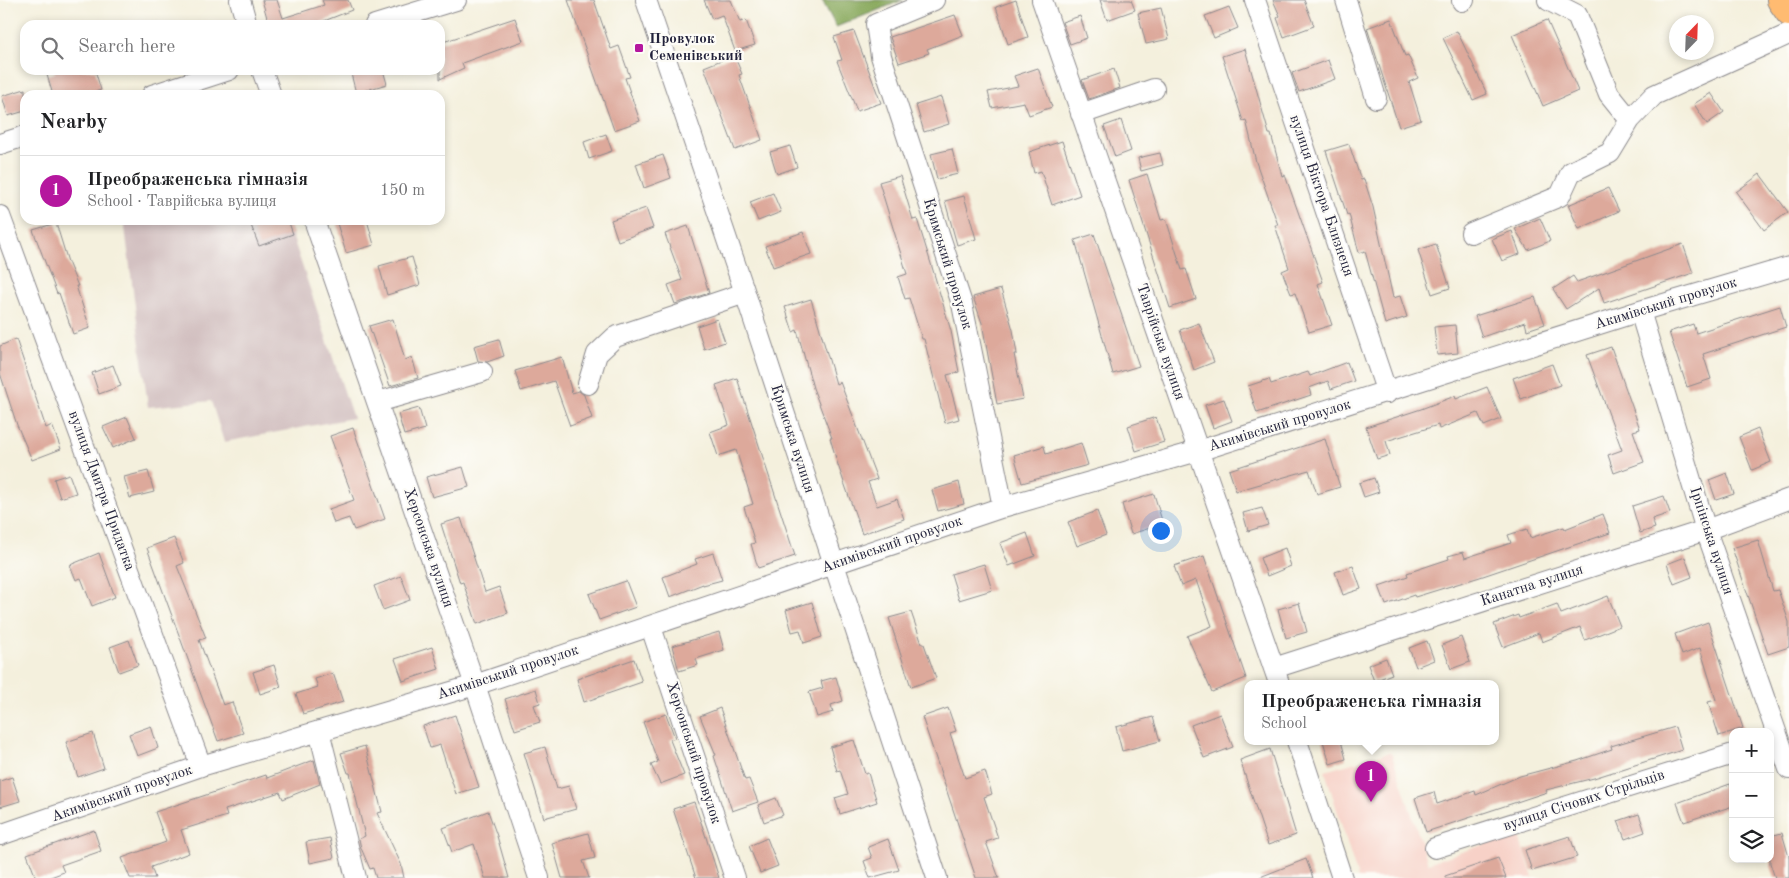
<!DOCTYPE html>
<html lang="en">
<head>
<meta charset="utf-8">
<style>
  body { margin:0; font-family:"Old Standard TT",serif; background:#f6f6f6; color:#202124 }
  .controls { position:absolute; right:15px; bottom:15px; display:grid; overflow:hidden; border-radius:10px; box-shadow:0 2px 8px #0003 }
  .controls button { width:45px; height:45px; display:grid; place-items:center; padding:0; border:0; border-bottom:1px solid #e0e0e0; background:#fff; color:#202124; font:25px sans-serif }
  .compass { position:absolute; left:1669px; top:15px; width:45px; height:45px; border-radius:50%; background:#fff; box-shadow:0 2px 8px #0003; rotate:23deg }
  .you { position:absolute; left:1160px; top:530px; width:18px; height:18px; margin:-12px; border:4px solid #fff; border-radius:50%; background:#1a73e8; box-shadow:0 0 0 8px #1a73e833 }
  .badge { display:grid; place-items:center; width:32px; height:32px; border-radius:50%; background:#b5179e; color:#fff; font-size:16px; font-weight:700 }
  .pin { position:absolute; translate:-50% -41px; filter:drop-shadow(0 1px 2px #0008) }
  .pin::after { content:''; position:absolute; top:26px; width:18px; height:15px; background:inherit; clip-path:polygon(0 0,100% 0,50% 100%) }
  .popup { position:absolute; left:1244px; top:680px; width:255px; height:65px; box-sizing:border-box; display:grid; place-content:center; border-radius:10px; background:#fff; filter:drop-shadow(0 1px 4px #0005); font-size:16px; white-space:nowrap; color:#757577 }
  .popup b { font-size:19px; color:#202124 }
  .popup::after { content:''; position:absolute; left:50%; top:100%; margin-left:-10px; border:10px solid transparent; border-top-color:#fff }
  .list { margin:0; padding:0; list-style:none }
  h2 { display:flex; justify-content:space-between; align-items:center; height:65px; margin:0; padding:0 20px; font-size:21px }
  h2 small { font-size:16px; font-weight:400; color:#757577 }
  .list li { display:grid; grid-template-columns:32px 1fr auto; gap:15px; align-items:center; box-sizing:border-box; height:70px; padding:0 20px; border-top:1px solid #e0e0e0 }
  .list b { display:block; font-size:19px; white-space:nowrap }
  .list p { margin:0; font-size:16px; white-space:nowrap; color:#757577 }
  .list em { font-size:16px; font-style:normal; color:#757577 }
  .icon { flex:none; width:28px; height:28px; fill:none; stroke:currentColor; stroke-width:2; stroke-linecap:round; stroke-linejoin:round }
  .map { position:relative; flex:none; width:1789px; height:878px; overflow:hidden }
  .search { position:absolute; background:#fff; box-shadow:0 2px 8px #0003; left:20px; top:20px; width:425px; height:55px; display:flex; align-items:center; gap:12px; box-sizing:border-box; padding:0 18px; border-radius:15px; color:#757577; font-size:19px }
  .panel { position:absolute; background:#fff; box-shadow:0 2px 8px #0003; left:20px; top:90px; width:425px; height:135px; border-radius:15px }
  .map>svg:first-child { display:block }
</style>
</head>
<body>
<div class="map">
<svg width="1789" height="878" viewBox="0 0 1789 878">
  <rect width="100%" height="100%" fill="#fdfcf7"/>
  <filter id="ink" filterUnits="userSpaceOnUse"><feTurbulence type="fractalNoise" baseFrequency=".02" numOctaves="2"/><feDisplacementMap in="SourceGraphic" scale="10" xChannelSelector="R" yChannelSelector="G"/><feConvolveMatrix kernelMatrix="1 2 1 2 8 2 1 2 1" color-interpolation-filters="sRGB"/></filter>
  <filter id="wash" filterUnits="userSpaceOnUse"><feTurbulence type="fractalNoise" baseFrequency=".0096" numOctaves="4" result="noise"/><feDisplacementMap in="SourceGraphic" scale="20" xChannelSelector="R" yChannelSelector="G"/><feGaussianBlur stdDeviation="1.12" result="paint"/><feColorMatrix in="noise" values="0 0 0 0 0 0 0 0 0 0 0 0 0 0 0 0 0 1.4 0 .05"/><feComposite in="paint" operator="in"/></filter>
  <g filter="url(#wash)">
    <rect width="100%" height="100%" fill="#f4f0dd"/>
    <path fill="#f7d1c7" d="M1391 752 1428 863 1519 833 1533 878H1358L1325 771Z"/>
    <path fill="#d2bfc0" d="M124 220H287L353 418 224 442 211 401 148 407Z"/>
    <path fill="#8aaa5f" stroke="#56664d" d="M822 0H903L836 27Z"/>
    <g id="blocks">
      <path fill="#dda99b" d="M262 0H277L283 18 324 5 322 0H348L352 10 314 25H269Z
        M568 0H594L611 49 619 46 630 77 625 78 640 121 614 130Z
        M704 0H731L740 22 746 20 755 45 735 51 722 15 712 19Z
        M1016 0 1028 37 1008 44 996 7Z
        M1100 0H1131L1135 10 1107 20Z
        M1273 0H1304L1314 26 1284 37 1277 18 1280 16Z
        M1229 7 1238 28 1214 38 1205 16Z
        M1161 8 1169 39 1146 44 1138 13Z
        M955 15 963 35 927 49 929 53 899 63 890 37Z
        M1080 16 1087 38 1070 44 1062 22Z
        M515 18 523 41 462 63 464 68 440 79V43Z
        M1391 19 1405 56 1408 55 1418 78 1409 82 1421 120 1399 127 1367 28Z
        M1547 20 1578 91 1543 106 1512 35Z
        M854 31 881 103 857 111 837 61 842 60 834 37Z
        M1457 31 1487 94 1473 100 1443 38Z
        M1245 49 1269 134H1271L1282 176 1285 175 1323 282 1318 284 1332 325 1309 332 1295 293 1291 294 1282 271 1289 268 1275 225H1278L1256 162 1246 120 1243 121 1222 56Z
        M734 55 742 74 739 75 762 140 735 150 704 67Z
        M1328 60 1335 79 1299 92 1292 73Z
        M1038 68 1052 107 1029 115 1024 102 992 108 988 92 1018 86 1014 76Z
        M1114 69 1120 88 1089 99 1082 80Z
        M54 70H95L101 90 85 95H53L47 75 55 73Z
        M350 70H383L387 84 356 93Z
        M25 89V111L8 116 2 96Z
        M1711 93 1724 112 1707 124 1694 104Z
        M941 97 949 124 924 132 916 105Z
        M1121 120 1131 151 1115 157 1104 126Z
        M606 134 612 151 589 159 584 142Z
        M1062 141 1080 195 1052 205 1041 171 1034 173 1029 152Z
        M1349 144 1361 180 1364 179 1373 207 1393 298 1400 296 1407 317 1385 324 1365 251 1359 253 1349 214 1347 215 1326 151Z
        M790 146 797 167 777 174 770 152Z
        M952 149 958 174 937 179 931 154Z
        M1160 153 1163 165 1141 171 1138 158Z
        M663 155 671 178 644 188 636 164Z
        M1147 174 1161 220 1166 219 1182 270 1186 269 1196 299 1170 308 1129 180Z
        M1760 174 1788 212 1764 230 1736 192Z
        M900 176 913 220 917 219 932 267 951 331 959 372 947 375 959 419 945 423 924 339H922L909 298 905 299 898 277 907 274 879 182Z
        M1608 188 1619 211 1579 229 1568 205Z
        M773 193 781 212 758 221 750 202Z
        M964 196 976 239 957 245 945 201Z
        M646 208 653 228 618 241 611 220Z
        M1540 218 1550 241 1528 250 1515 229Z
        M249 220H288L293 234 259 246Z
        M336 220H367L374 245 346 253Z
        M56 223 68 262 78 286H76L90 328 73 334 59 293 57 294 33 230Z
        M688 226 709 293 675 304 668 285 682 280 665 234Z
        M1512 231 1520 254 1502 261 1492 239Z
        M803 232 811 254 773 267 765 246Z
        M1094 234 1139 366 1113 374 1075 240Z
        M1436 244 1450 288 1432 294 1418 250Z
        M1683 244 1693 273 1604 303 1599 288 1566 309 1553 289 1573 276 1577 282Z
        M412 257 420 285 387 295 379 266Z
        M1001 289 1013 330 1017 354H1014L1023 399 997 404 982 323 973 297Z
        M1535 297 1545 324 1527 330 1525 322 1482 337 1475 316Z
        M811 299 836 384 840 382 877 479 868 482 877 506 897 499 904 519 862 534 838 465 830 438H832L813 388 797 330 793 332 785 307Z
        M1780 306 1786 327 1703 354 1711 379 1687 387 1669 332 1693 324 1696 333Z
        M393 319 405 360 412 357 418 378 390 386 369 326Z
        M717 319 725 342 704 349 697 326Z
        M1199 323 1214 362 1194 370 1180 330Z
        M1455 325 1458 353 1437 355 1434 327Z
        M16 339 46 428 52 425 61 449 32 460 17 425 0 373V346Z
        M499 339 504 356 487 362 478 361 474 346Z
        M1611 347 1640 429 1633 431 1644 462 1614 473 1608 455 1622 450 1587 355Z
        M562 357 572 393 579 391 584 395 592 418 570 426 554 381 521 391 515 371Z
        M1347 362 1354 381 1331 389 1328 381 1309 388 1311 395 1257 413 1248 386 1269 379 1271 384 1308 372 1310 376Z
        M1552 364 1560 385 1521 399 1513 378Z
        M113 365 121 386 99 394 92 373Z
        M737 378 795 556 758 568 751 544 755 543 744 507 753 504 736 450 718 456 710 432 729 425 716 385Z
        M1487 387 1501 419 1484 426 1478 413 1439 429 1438 425 1386 441 1390 455 1377 459 1366 427 1421 409 1455 396 1456 399Z
        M1224 399 1232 421 1213 428 1205 405Z
        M419 408 425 429 404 435 398 414Z
        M127 417 136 438 113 448 103 427Z
        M1156 417 1164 442 1136 451 1128 426Z
        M353 428 385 519 354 530 349 518 334 523 329 509 354 500 330 436Z
        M1758 429 1771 462 1752 470 1739 437Z
        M1325 439 1340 487 1317 494 1309 470 1236 491 1229 470Z
        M1081 443 1088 465 1022 483 1014 455 1044 446 1046 454Z
        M463 467 469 487 432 497 426 477Z
        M148 471 154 492 130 498 124 477Z
        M1727 473 1734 494 1716 500 1709 480Z
        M69 474 76 493 60 498 54 479Z
        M1374 478 1379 492 1364 497 1359 483Z
        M959 482 964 504 938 511 932 490Z
        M1154 494 1163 524 1131 534 1122 504Z
        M1664 496 1670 513 1652 519 1655 528 1640 533 1632 506Z
        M1262 508 1268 525 1248 531 1243 513Z
        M1097 511 1106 535 1077 546 1068 522Z
        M1603 514 1610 533 1480 577 1415 597 1414 595 1386 605 1379 586 1408 576 1407 573 1449 559 1448 556 1463 552 1465 558 1511 543 1508 535 1527 529 1530 538 1564 527 1565 529Z
        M461 518 485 592 499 587 508 613 477 624 463 582 460 583 441 524Z
        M1027 533 1035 556 1009 566 1000 543Z
        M174 538 184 563 177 566 206 638 199 640 223 705 232 702 243 733 218 741 147 548Z
        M1758 540 1773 591 1778 590 1789 622V647L1768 654 1732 548Z
        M1285 548 1291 566 1267 576 1260 558Z
        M99 553 115 597 92 606 81 578 76 580 70 565Z
        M713 553 722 580 703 585V584L670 597 663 577 697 564 695 559Z
        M1204 556 1246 678 1212 692 1187 636 1212 626 1196 580 1181 586 1174 566Z
        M1685 557 1692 577 1674 584 1667 564Z
        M984 564 992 590 959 600 951 574Z
        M1353 566 1361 589 1343 595 1335 572Z
        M401 576 410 600 383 610 374 586Z
        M626 581 636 607 599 620 589 594Z
        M1608 596 1620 626 1585 640 1580 627 1542 642 1539 633 1503 647 1494 624 1518 615 1519 618 1557 604 1561 614Z
        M812 602 822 637 804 643 800 630 792 632 786 610Z
        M1299 603 1307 632 1286 638 1278 609Z
        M911 612 922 644H924L936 678 911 687 889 618Z
        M1708 622 1743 728 1719 736 1708 702 1716 700 1700 648 1682 655 1675 634Z
        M719 632 724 650 696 659 698 665 679 671 672 646Z
        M1461 637 1470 662 1451 669 1442 645Z
        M129 640 138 665 119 672 110 647Z
        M1427 641 1434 660 1416 667 1409 648Z
        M432 647 439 669 403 681 395 659Z
        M1386 658 1392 674 1374 681 1368 665Z
        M634 659 642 682 584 702 577 679Z
        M274 665 281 687 260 694 253 672Z
        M333 673 343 702 303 714 296 694 318 687 315 679Z
        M836 677 843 701 831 705 833 712 817 717 809 692 823 688 821 681Z
        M536 689 540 703 534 705 540 722 515 730 505 699Z
        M720 708 745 780 749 779 758 802 732 811 714 756 716 755 700 716Z
        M948 708 956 731 950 733 965 778 985 771 992 794 984 797 998 838 986 842 999 878H976L922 717Z
        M666 714 675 738 670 740 684 775 660 784 651 765 658 762 643 722Z
        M1220 714 1233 747 1204 758 1191 725Z
        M455 715 479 787 456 794 440 745 430 748 423 726Z
        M1153 717 1160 741 1122 751 1116 727Z
        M151 726 158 748 137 756 129 734Z
        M1675 727 1682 750 1594 778 1546 790 1547 792 1426 832 1415 798 1434 792 1437 804 1475 791 1476 795 1520 776 1577 761 1612 749 1611 746Z
        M93 733 104 768 78 777 66 742Z
        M854 740 865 774 868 773 877 802 840 814 835 798 848 794 840 770 837 771 830 747Z
        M1323 741H1341L1346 759 1330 764Z
        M365 746 382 812 377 813 401 864 404 878H376L373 868 370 869 361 848 359 839 365 836 350 773H348L341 753Z
        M545 747 557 789 569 786 576 809 544 818 524 753Z
        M1270 749 1296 835 1268 845 1240 760Z
        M314 760 320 784 283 799 280 792 225 810 227 816 181 830 189 853 151 867 155 878H130L122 858 166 842 155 812 266 775 267 778Z
        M12 777 20 801 0 807V781Z
        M1730 784 1733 791V806L1684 822 1677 803Z
        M776 798 783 815 764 822 758 805Z
        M694 802 704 831 719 878H696L673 809Z
        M488 811 497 836 509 878H485L474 844 452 852 443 828Z
        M1639 814 1645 832 1625 839 1618 821Z
        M94 830 101 851 61 865 64 872 48 878H36L27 854Z
        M588 833 595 858 583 861 589 878H562L552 843Z
        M1782 833 1789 857V878H1775L1770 863V836Z
        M1570 836 1577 857 1532 871 1525 850Z
        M330 838 334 858 310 863 306 842Z
        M767 838 778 866 760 873 749 846Z
        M888 839 899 870 870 878 864 861 872 858 868 847Z
        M1498 858 1506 878H1445V876Z
        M1306 859 1313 878H1261L1260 877Z"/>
    </g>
  </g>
  <g filter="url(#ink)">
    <use href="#blocks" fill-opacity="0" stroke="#8b898c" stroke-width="1"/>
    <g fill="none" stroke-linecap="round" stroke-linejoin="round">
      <defs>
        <path id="minor" d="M240 0 247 25
          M646 0 745 293 937 878
          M934 0 876 24 881 56 962 304 1003 507
          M1042 0 1279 683
          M1255 0 1387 393
          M1346 0 1376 98
          M1548 0 1577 15 1609 94 1630 120
          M1462 1 1464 0
          M375 25 456 0
          M262 70 271 95
          M152 95 229 70
          M1081 114 1154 89
          M0 144 25 136
          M0 216 201 766
          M314 220 475 685 539 878
          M1471 233 1560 196 1571 172 1610 153 1630 120 1654 95 1789 34
          M1640 311 1706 530 1789 769
          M588 384 597 354 615 337 745 293
          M378 402 482 372
          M651 627 735 878
          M1274 668 1706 530 1789 499
          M319 731 356 878
          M1297 741 1342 878
          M0 835 201 766 475 685 1003 507 1198 451 1640 311 1789 267
          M1435 848 1733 754"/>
        <path id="major" d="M1780 0 1789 13"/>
      </defs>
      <use href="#minor" stroke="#8b898c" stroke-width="22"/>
      <use href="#major" stroke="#8b898c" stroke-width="28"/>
      <use href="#minor" stroke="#fff" stroke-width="20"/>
      <use href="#major" stroke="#ffbb71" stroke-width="26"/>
    </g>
  </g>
  <rect fill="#b5179e" stroke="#fdfcf7" stroke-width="2" x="634" y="43" width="10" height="10" rx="2.5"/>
  <g text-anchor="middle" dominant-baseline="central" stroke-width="4.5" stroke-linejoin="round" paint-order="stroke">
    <g font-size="15" font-weight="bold" fill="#22223b" stroke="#fdfcf7" text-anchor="start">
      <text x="649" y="39">Провулок<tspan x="649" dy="17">Семенівський</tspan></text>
    </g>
    <g font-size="15" fill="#22223b" stroke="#fdfcf7">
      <text transform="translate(1321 196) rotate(71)">вулиця Віктора Близнеця</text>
      <text transform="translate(947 264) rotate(73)">Кримський провулок</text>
      <text transform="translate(1666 304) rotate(-17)">Акимівський провулок</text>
      <text transform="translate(1160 342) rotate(71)">Таврійська вулиця</text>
      <text transform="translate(1280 426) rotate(-17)">Акимівський провулок</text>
      <text transform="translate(792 439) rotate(72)">Кримська вулиця</text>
      <text transform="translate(101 491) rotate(70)">вулиця Дмитра Придатка</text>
      <text transform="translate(1711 541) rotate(72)">Ірпінська вулиця</text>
      <text transform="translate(892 545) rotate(-19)">Акимівський провулок</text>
      <text transform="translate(428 548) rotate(71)">Херсонська вулиця</text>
      <text transform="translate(1532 586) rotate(-18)">Канатна вулиця</text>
      <text transform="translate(508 673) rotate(-18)">Акимівський провулок</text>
      <text transform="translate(693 753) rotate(72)">Херсонський провулок</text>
      <text transform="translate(122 794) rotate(-19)">Акимівський провулок</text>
      <text transform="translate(1584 801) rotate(-18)">вулиця Січових Стрільців</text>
    </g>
  </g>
</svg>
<div class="controls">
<button>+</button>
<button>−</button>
<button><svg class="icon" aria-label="layers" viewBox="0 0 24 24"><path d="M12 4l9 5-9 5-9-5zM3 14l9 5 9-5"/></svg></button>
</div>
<svg class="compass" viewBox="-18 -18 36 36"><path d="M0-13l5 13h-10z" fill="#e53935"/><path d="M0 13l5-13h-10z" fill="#757577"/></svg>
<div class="you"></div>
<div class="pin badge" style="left:1371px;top:802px">1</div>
<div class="popup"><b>Преображенська гімназія</b>School</div>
<div class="search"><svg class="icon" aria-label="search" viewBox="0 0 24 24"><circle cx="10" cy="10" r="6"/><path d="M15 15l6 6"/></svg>Search here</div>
<section class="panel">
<h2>Nearby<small></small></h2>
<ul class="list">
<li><span class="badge">1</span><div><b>Преображенська гімназія</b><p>School · Таврійська вулиця</p></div><em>150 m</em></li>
</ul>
</section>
</div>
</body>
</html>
